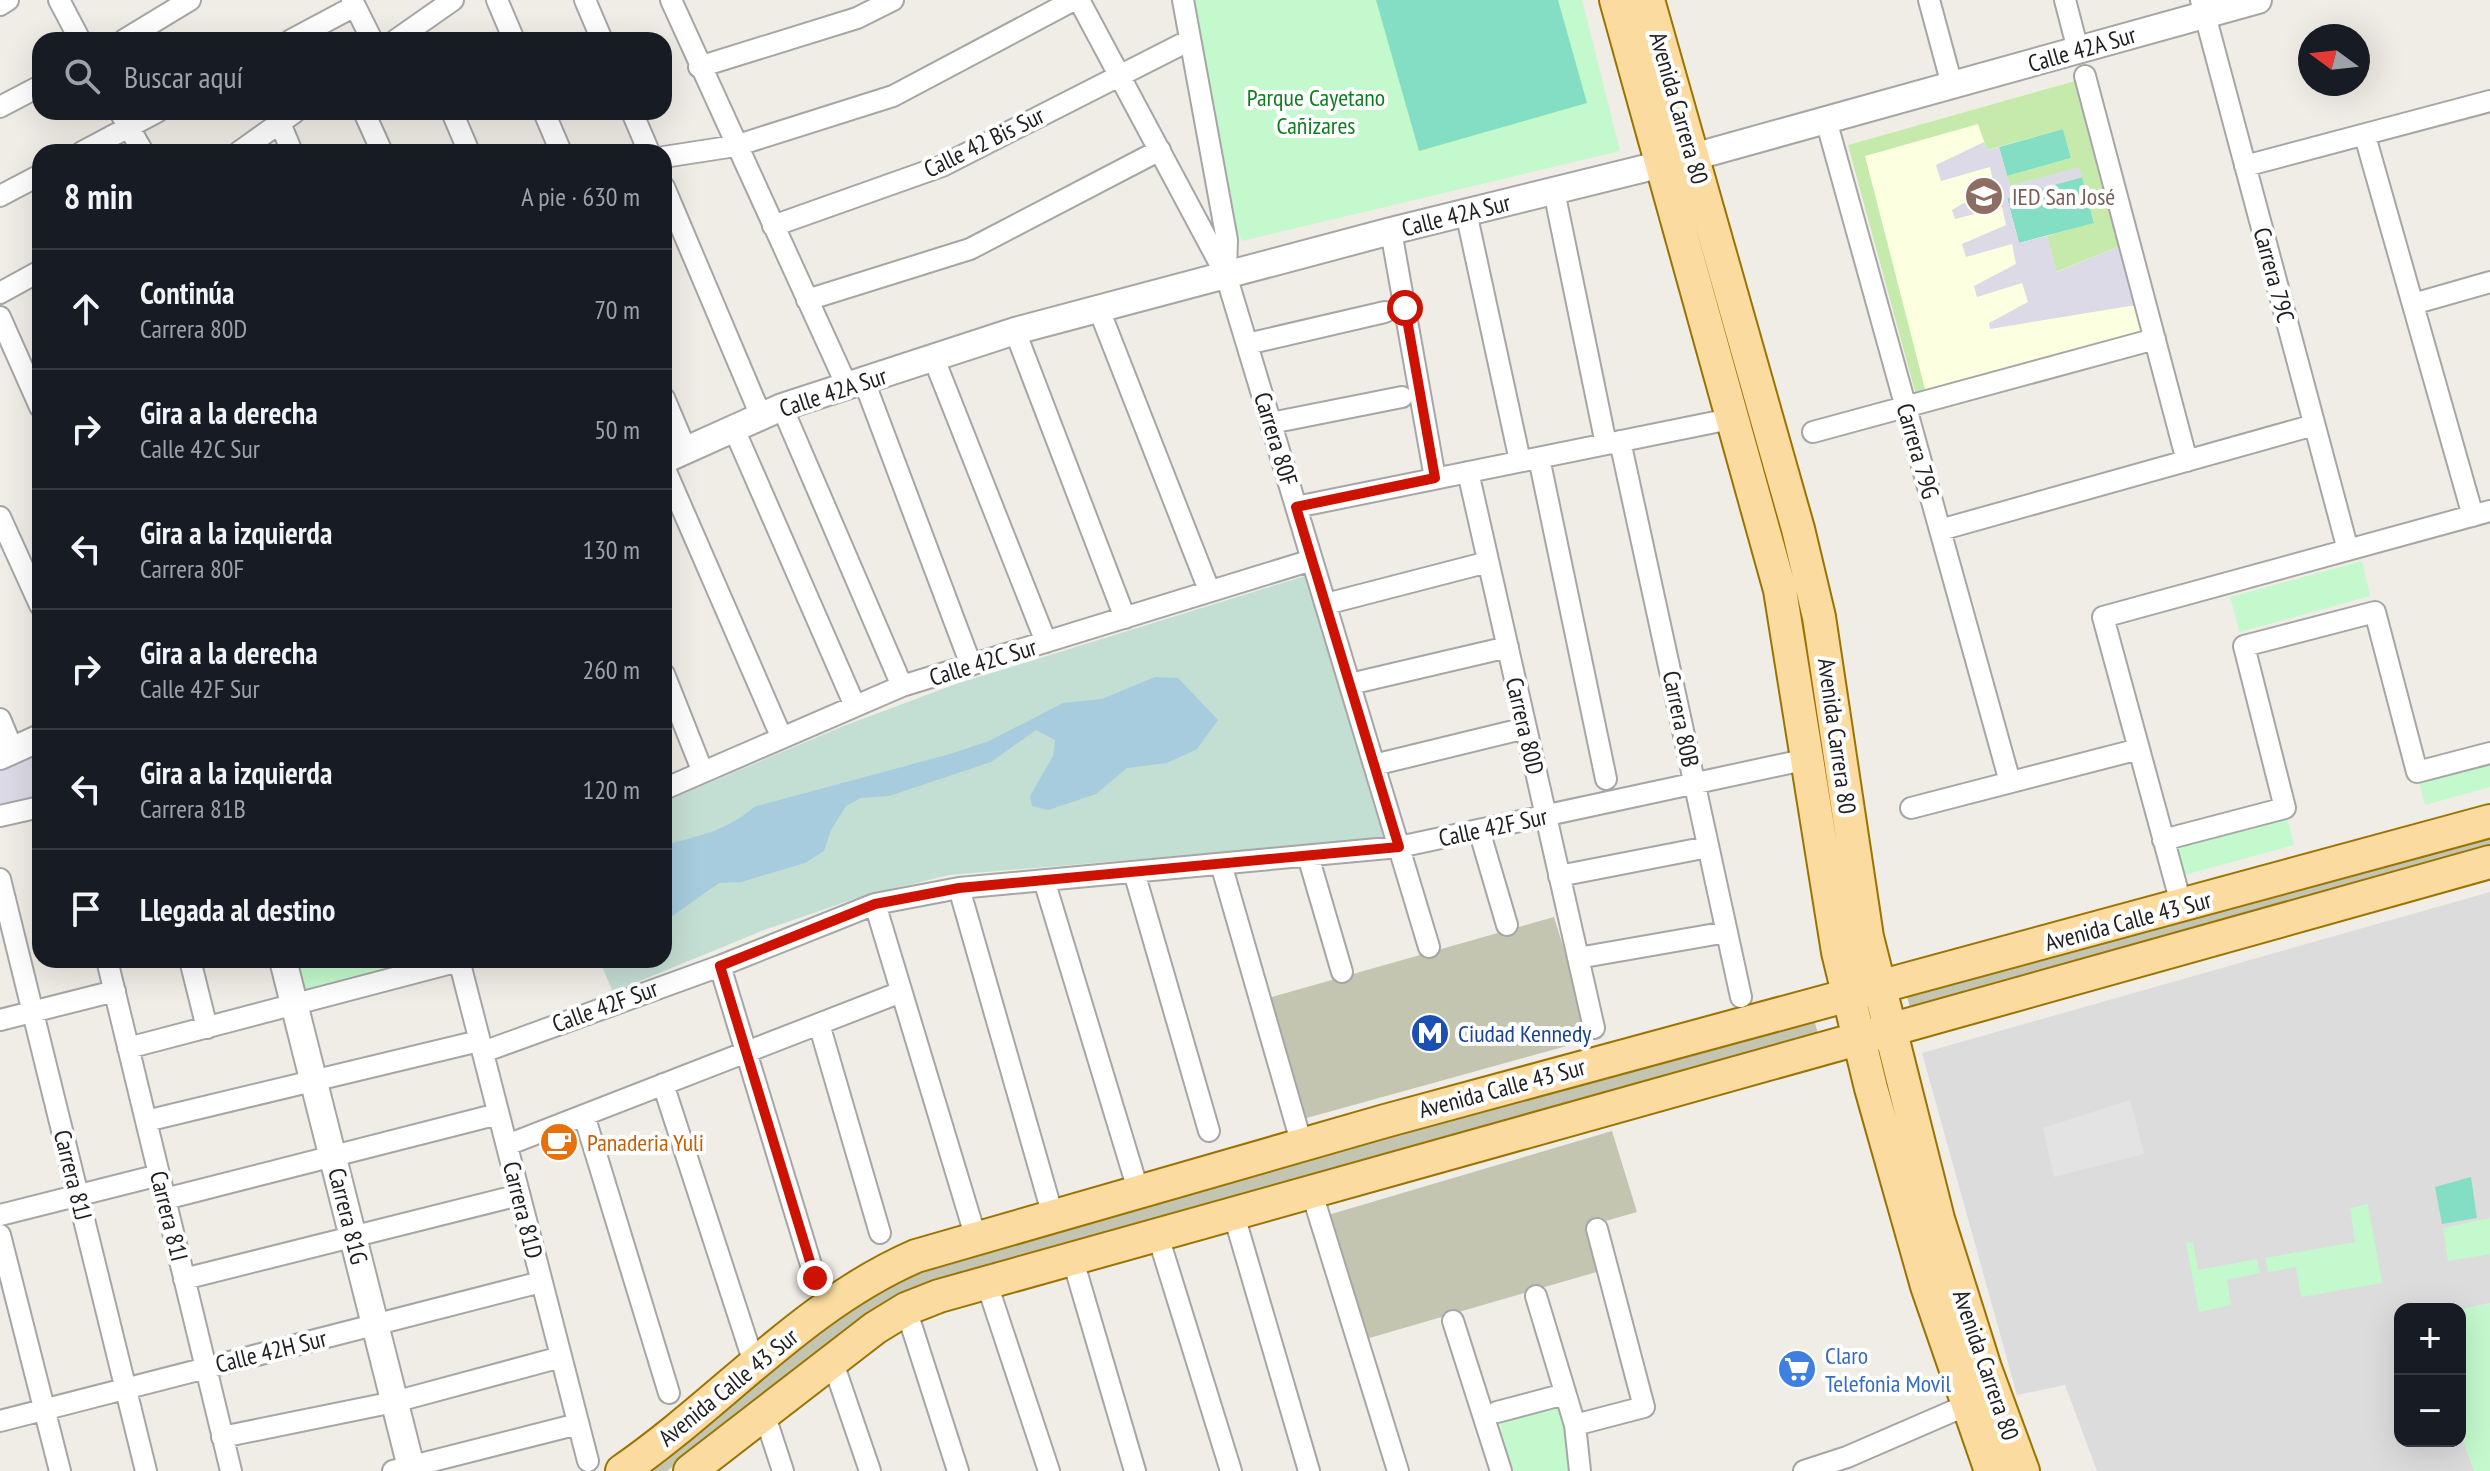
<!DOCTYPE html>
<html lang="es">
<head>
<meta charset="utf-8">
<style>
  body { margin:0; font-family:"PT Sans Narrow",sans-serif; background:#20242c; color:#f1f3f6 }
  .controls { position:absolute; right:24px; bottom:24px; display:grid; overflow:hidden; border-radius:16px; box-shadow:0 8px 32px #0002 }
  .controls button { width:72px; height:72px; display:grid; place-items:center; padding:0; border:0; border-bottom:2px solid #363941; background:#171b24; color:#f1f3f6; font:40px sans-serif }
  .compass { position:absolute; left:2298px; top:24px; width:72px; height:72px; border-radius:50%; background:#171b24; box-shadow:0 8px 32px #0002; rotate:285deg }
  .stop { position:absolute; width:24px; height:24px; margin:-18px; border:6px solid #cd1201; border-radius:50%; background:#fff }
  .stop.end { background:#cd1201; border-color:#fff; box-shadow:0 2px 8px #0008 }
  .list { margin:0; padding:0; list-style:none }
  h2 { display:flex; justify-content:space-between; align-items:center; height:104px; margin:0; padding:0 32px; font-size:34px }
  h2 small { font-size:26px; font-weight:400; color:#9ea1a6 }
  .list li { display:grid; grid-template-columns:52px 1fr auto; gap:24px; align-items:center; box-sizing:border-box; height:120px; padding:0 32px; border-top:2px solid #363941 }
  .list b { display:block; font-size:30px; white-space:nowrap }
  .list p { margin:0; font-size:26px; white-space:nowrap; color:#9ea1a6 }
  .list em { font-size:26px; font-style:normal; color:#9ea1a6 }
  .icon { flex:none; width:44px; height:44px; fill:none; stroke:currentColor; stroke-width:2; stroke-linecap:round; stroke-linejoin:round }
  .map { position:relative; flex:none; width:2490px; height:1471px; overflow:hidden }
  .search { position:absolute; background:#171b24; box-shadow:0 8px 32px #0002; left:32px; top:32px; width:640px; height:88px; display:flex; align-items:center; gap:20px; box-sizing:border-box; padding:0 28px; border-radius:24px; color:#9ea1a6; font-size:30px }
  .panel { position:absolute; background:#171b24; box-shadow:0 8px 32px #0002; left:32px; top:144px; width:640px; height:824px; border-radius:24px }
  .map>svg:first-child { display:block }
</style>
</head>
<body>
<div class="map">
<svg width="2490" height="1471" viewBox="0 0 2490 1471">
  <rect width="100%" height="100%" fill="#f0ede6"/>
  <path fill="#dddcdc" d="M2490 892V1303L2460 1310 2400 1309V1441H2460V1431L2474 1471H2097L2065 1385 2017 1395 1922 1053Z"/>
  <path fill="#fcffe0" d="M2075 81 2143 333 1926 393 1848 145Z"/>
  <path fill="#c3c5b1" d="M2490 830V856L1912 1014 1905 990Z
    M1554 917 1592 1039 1303 1119 1268 998Z
    M1813 1015 1819 1038 853 1327 667 1471H636L844 1310 902 1276Z
    M1612 1131 1637 1212 1588 1226 1600 1271 1366 1339 1328 1215Z"/>
  <path fill="#c5eaac" d="M2075 81 2120 246 2056 272 2047 236 2094 222 2079 168 2010 186 2007 176 2071 158 2063 129 1987 150 1978 124 1865 156 1926 393 1916 395 1848 145Z"/>
  <path fill="#c3ded3" d="M1305 576 1384 839 949 875 857 898 764 930 613 992 599 960H664V802L846 725 956 684Z"/>
  <path fill="#c3f9cc" d="M1192 0H1582L1620 151 1242 241 1230 217Z
    M2362 561 2370 596 2240 632 2230 597Z
    M2490 762V787L2425 805 2419 781Z
    M2287 817 2294 845 2184 875 2177 847Z
    M296 960H440L304 993Z
    M2368 1204 2382 1283 2301 1297 2296 1267 2268 1272 2265 1258 2355 1242 2350 1208Z
    M2490 1218V1254L2448 1261 2443 1228Z
    M2193 1242 2198 1270 2257 1259 2260 1273 2227 1280 2231 1305 2199 1312 2186 1243Z
    M2490 1303V1471H2474L2460 1431V1310Z
    M1555 1396 1570 1428 1573 1471H1512L1497 1413Z"/>
  <path fill="#84dec3" d="M1376 0H1558L1587 103 1419 151Z
    M2063 129 2071 158 2007 176 1999 147Z
    M2082 177 2094 223 2019 243 2007 198Z
    M2471 1177 2477 1218 2442 1224 2435 1187Z"/>
  <path fill="#e3e3e3" d="M2130 1100 2144 1154 2054 1177 2043 1128Z"/>
  <path fill="#dbdae6" d="M1984 142 1987 150 1999 147 2010 186 2079 167 2082 177 2007 198 2019 243 2047 236 2057 272 2120 246 2136 305 1990 329 1989 323 2028 302 2022 283 1977 297 1974 286 2016 264 2012 244 1966 257 1962 244 2006 225 2002 207 1955 219 1952 210 1994 185 1990 167 1941 181 1936 165Z
    M40 753V795L0 805V771Z"/>
  <path fill="#a6ccdd" d="M1155 677 1178 678 1218 720 1197 749 1167 763 1127 768 1096 794 1048 810 1032 806 1030 796 1053 756 1055 740 1036 730 991 762 889 796 861 798 846 806 831 830 824 851 805 863 741 882 719 883 664 922V845C699 836 726 831 754 807L950 754 989 741 1063 703 1102 699Z"/>
  <g fill="none" stroke-linecap="round" stroke-linejoin="round">
    <defs>
      <path id="minor" d="M59 0 80 40
        M352 0 372 40
        M497 0 514 40
        M585 0 602 40
        M671 0 847 386
        M1079 0 1226 275 1429 947
        M1183 0 1227 240 1226 271
        M1929 0 1952 85
        M2065 0 2078 50
        M2201 0 2348 550
        M0 5 8 0
        M124 40 190 0
        M291 40 355 6
        M396 40 453 0
        M699 67 857 18 893 0
        M2085 76 2187 461
        M0 107 40 86
        M120 112 143 152
        M364 112 382 152
        M452 112 469 152
        M544 112 561 152
        M632 112 649 152
        M1826 120 2010 782
        M280 123 292 152
        M2365 136 2473 516
        M82 152 157 112
        M239 152 295 112
        M664 157 735 146 893 96 1074 0
        M2245 166 2490 101
        M664 187 761 416
        M1554 191 1606 444
        M0 196 40 175
        M1466 212 1520 461
        M773 226 942 166 1188 41
        M1391 231 1435 478
        M0 293 40 271
        M807 300 970 249 1160 150
        M2413 304 2490 282
        M1098 307 1209 590
        M0 317 40 407
        M1015 331 1125 618
        M1247 344 1385 312
        M934 359 1046 642
        M864 381 971 665
        M664 398 686 450
        M782 407 902 686
        M1271 423 1402 397
        M734 429 855 706
        M1813 432 2155 339
        M1620 441 1741 997
        M1539 458 1606 779
        M664 467 781 736
        M1468 472 1594 1028
        M1296 507 1735 418
        M0 517 40 605
        M1940 530 2314 425
        M1326 604 1488 562
        M664 674 702 770
        M1350 684 1508 647
        M0 719 13 750
        M1374 765 1526 728
        M664 789 902 686 1312 560
        M1911 808 2139 749
        M0 816 40 807
        M1479 830 1507 925
        M2163 840 2285 808 2244 646 2375 612 2417 772 2490 753
        M1308 856 1342 972
        M1221 864 1302 1145
        M1134 872 1209 1131
        M1559 876 1708 847
        M0 879 146 1471
        M1044 880 1139 1193
        M959 888 1053 1216
        M875 904 976 1238
        M2182 907 2103 617 2490 511
        M1578 958 1727 932
        M107 960 231 1471
        M190 960 207 1028
        M459 960 588 1461
        M720 966 815 1278
        M0 1020 115 991
        M819 1024 880 1233
        M128 1048 463 960
        M483 1052 720 966 875 904 959 888 1399 847 1808 759
        M663 1084 754 1363
        M584 1115 669 1393
        M146 1121 479 1041
        M507 1145 901 992
        M1311 1190 1398 1471
        M165 1199 498 1114
        M1233 1212 1309 1471
        M0 1215 159 1175
        M1157 1233 1231 1471
        M0 1235 60 1471
        M1072 1257 1135 1471
        M184 1279 519 1195
        M986 1281 1049 1471
        M1536 1296 1575 1425 1580 1471
        M906 1309 958 1471
        M1453 1321 1501 1471
        M832 1360 870 1471
        M1497 1412 1565 1394
        M764 1413 783 1471
        M0 1421 541 1282
        M1575 1425 1644 1407 1597 1229
        M222 1437 394 1402 561 1357
        M393 1471 578 1424
        M1804 1471 1847 1457 1967 1405"/>
      <path id="tertiary" d="M664 460 782 407 1015 331 1391 231 1711 152 2258 0
        M0 756 40 738
        M283 960 412 1471"/>
      <path id="primary" d="M1616 0 1780 590 1838 952 1871 1088 1927 1286 1991 1471
        M1648 0 1798 529 1819 617 1867 937 1938 1219 1985 1368 2023 1471
        M622 1471C722 1402 803 1305 916 1256L1385 1121 2490 821
        M690 1471 875 1328 906 1309 939 1296 2490 862"/>
    </defs>
    <use href="#minor" stroke="#a6a6a6" stroke-width="24"/>
    <use href="#tertiary" stroke="#a6a6a6" stroke-width="30"/>
    <use href="#primary" stroke="#9a7301" stroke-width="36"/>
    <use href="#minor" stroke="#fff" stroke-width="20"/>
    <use href="#tertiary" stroke="#fff" stroke-width="26"/>
    <use href="#primary" stroke="#fbdb9f" stroke-width="32"/>
  </g>
  <g fill="none" stroke-linecap="round" stroke-linejoin="round">
    <path stroke="#cd1201" stroke-width="10" d="M815 1278 720 966 875 904 959 888 1399 847 1296 507 1435 478 1405 308"/>
  </g>
  <defs>
    <symbol id="school-disc" viewBox="-11 -11 22 22"><circle r="9.5" fill="#8d6e63" stroke="#fff"/><path d="M0-5L7-2L0 1L-7-2ZM-4 1L0 2.5L4 1V4Q0 6-4 4Z" fill="#fff"/></symbol>
    <symbol id="metro-disc" viewBox="-11 -11 22 22"><circle r="9.5" fill="#1a4fb4" stroke="#fff"/><path d="M-5.5 5V-5H-3L0 0L3-5H5.5V5H3V-.5L0 4L-3-.5V5Z" fill="#fff"/></symbol>
    <symbol id="cafe-disc" viewBox="-11 -11 22 22"><circle r="9.5" fill="#e8710a" stroke="#fff"/><path d="M-5.5-4.5H6V0H3Q3 3.5 0 3.5H-2.5Q-5.5 3.5-5.5 0ZM3-3.2v2h1.7v-2ZM-6 4.5H4V6H-6Z" fill="#fff"/></symbol>
    <symbol id="supermarket-disc" viewBox="-11 -11 22 22"><circle r="9.5" fill="#3f7fe0" stroke="#fff"/><path d="M-6-5.5h2.5l.6 2H6L4.5 2H-2.5L-4.4-4H-6ZM-1.5 3.2a1.3 1.3 0 1 0 .1 0ZM3 3.2a1.3 1.3 0 1 0 .1 0Z" fill="#fff"/></symbol>
  </defs>
  <g fill-rule="evenodd">
    <use href="#school-disc" x="1962" y="174" width="44" height="44"/>
    <use href="#metro-disc" x="1408" y="1011" width="44" height="44"/>
    <use href="#cafe-disc" x="537" y="1120" width="44" height="44"/>
    <use href="#supermarket-disc" x="1775" y="1347" width="44" height="44"/>
  </g>
  <g text-anchor="middle" dominant-baseline="central" stroke-width="8" stroke-linejoin="round" paint-order="stroke">
    <g font-size="24" fill="#1f1f1f" stroke="#fff">
      <text transform="translate(2082 49) rotate(-16)">Calle 42A Sur</text>
      <text transform="translate(1679 108) rotate(74)">Avenida Carrera 80</text>
      <text transform="translate(984 142) rotate(-26)">Calle 42 Bis Sur</text>
      <text transform="translate(1456 215) rotate(-14)">Calle 42A Sur</text>
      <text transform="translate(2274 275) rotate(75)">Carrera 79C</text>
      <text transform="translate(833 392) rotate(-18)">Calle 42A Sur</text>
      <text transform="translate(1276 439) rotate(73)">Carrera 80F</text>
      <text transform="translate(1918 451) rotate(74)">Carrera 79G</text>
      <text transform="translate(983 662) rotate(-17)">Calle 42C Sur</text>
      <text transform="translate(1681 719) rotate(78)">Carrera 80B</text>
      <text transform="translate(1525 726) rotate(77)">Carrera 80D</text>
      <text transform="translate(1837 736) rotate(82)">Avenida Carrera 80</text>
      <text transform="translate(1493 827) rotate(-12)">Calle 42F Sur</text>
      <text transform="translate(2128 921) rotate(-15)">Avenida Calle 43 Sur</text>
      <text transform="translate(605 1006) rotate(-20)">Calle 42F Sur</text>
      <text transform="translate(1502 1088) rotate(-15)">Avenida Calle 43 Sur</text>
      <text transform="translate(73 1175) rotate(76)">Carrera 81J</text>
      <text transform="translate(523 1210) rotate(76)">Carrera 81D</text>
      <text transform="translate(169 1216) rotate(76)">Carrera 81I</text>
      <text transform="translate(348 1216) rotate(76)">Carrera 81G</text>
      <text transform="translate(271 1351) rotate(-14)">Calle 42H Sur</text>
      <text transform="translate(1986 1365) rotate(71)">Avenida Carrera 80</text>
      <text transform="translate(728 1387) rotate(-39)">Avenida Calle 43 Sur</text>
    </g>
    <g font-size="24" fill="#0c7e1f" stroke="#fff">
      <text x="1316" y="97">Parque Cayetano<tspan x="1316" dy="28">Cañizares</tspan></text>
    </g>
    <g font-size="24" fill="#785e54" stroke="#fff" text-anchor="start">
      <text x="2012" y="196">IED San José</text>
    </g>
    <g font-size="24" fill="#164399" stroke="#fff" text-anchor="start">
      <text x="1458" y="1033">Ciudad Kennedy</text>
    </g>
    <g font-size="24" fill="#c56008" stroke="#fff" text-anchor="start">
      <text x="587" y="1142">Panaderia Yuli</text>
    </g>
    <g font-size="24" fill="#366cbe" stroke="#fff" text-anchor="start">
      <text x="1825" y="1355">Claro<tspan x="1825" dy="28">Telefonia Movil</tspan></text>
    </g>
  </g>
</svg>
<div class="controls">
<button>+</button>
<button>−</button>
</div>
<svg class="compass" viewBox="-18 -18 36 36"><path d="M0-13l5 13h-10z" fill="#e53935"/><path d="M0 13l5-13h-10z" fill="#9ea1a6"/></svg>
<div class="stop" style="left:1405px;top:308px"></div>
<div class="stop end" style="left:815px;top:1278px"></div>
<div class="search"><svg class="icon" aria-label="search" viewBox="0 0 24 24"><circle cx="10" cy="10" r="6"/><path d="M15 15l6 6"/></svg>Buscar aquí</div>
<section class="panel">
<h2>8 min<small>A pie · 630 m</small></h2>
<ul class="list">
<li><svg class="icon" aria-label="ahead" viewBox="0 0 24 24"><path d="M12 20V5M6 11l6-6 6 6"/></svg><div><b>Continúa</b><p>Carrera 80D</p></div><em>70 m</em></li>
<li><svg class="icon" aria-label="right" viewBox="0 0 24 24"><path d="M7 20v-9h11M14 6l5 5-5 5"/></svg><div><b>Gira a la derecha</b><p>Calle 42C Sur</p></div><em>50 m</em></li>
<li><svg class="icon" aria-label="left" viewBox="0 0 24 24"><path d="M17 20v-9H6M10 6l-5 5 5 5"/></svg><div><b>Gira a la izquierda</b><p>Carrera 80F</p></div><em>130 m</em></li>
<li><svg class="icon" aria-label="right" viewBox="0 0 24 24"><path d="M7 20v-9h11M14 6l5 5-5 5"/></svg><div><b>Gira a la derecha</b><p>Calle 42F Sur</p></div><em>260 m</em></li>
<li><svg class="icon" aria-label="left" viewBox="0 0 24 24"><path d="M17 20v-9H6M10 6l-5 5 5 5"/></svg><div><b>Gira a la izquierda</b><p>Carrera 81B</p></div><em>120 m</em></li>
<li><svg class="icon" aria-label="arrive" viewBox="0 0 24 24"><path d="M6 21V4h12l-3 4 3 4H6"/></svg><div><b>Llegada al destino</b></div></li>
</ul>
</section>
</div>
</body>
</html>
